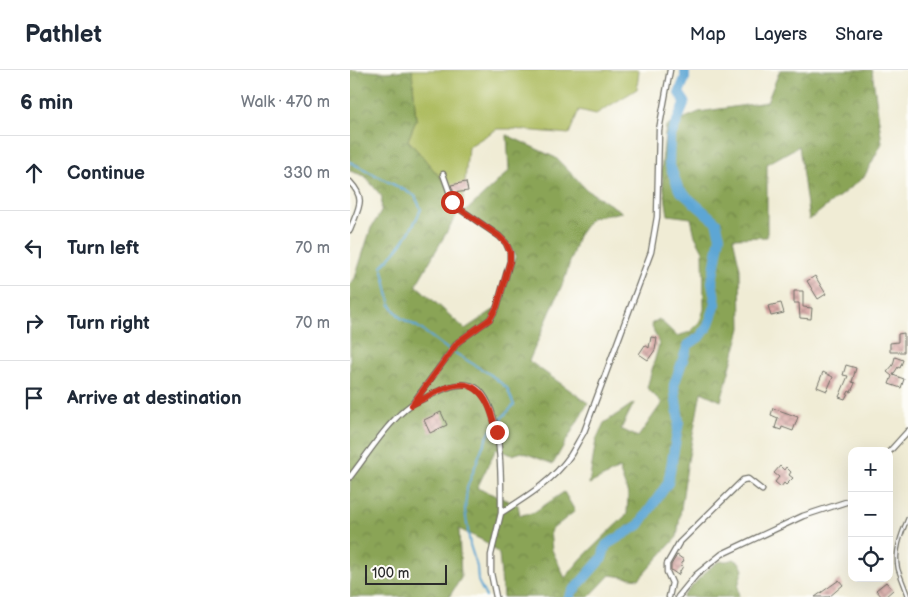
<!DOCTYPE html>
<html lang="en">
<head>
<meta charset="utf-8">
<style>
  body { margin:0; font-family:"Balsamiq Sans",sans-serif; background:#f2f2f3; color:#1f2937 }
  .controls { position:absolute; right:15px; bottom:15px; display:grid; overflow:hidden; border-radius:10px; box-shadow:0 5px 20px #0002 }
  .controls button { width:45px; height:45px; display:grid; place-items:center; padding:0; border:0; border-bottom:1px solid #e0e1e3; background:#fff; color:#1f2937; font:25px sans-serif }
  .scale { position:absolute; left:15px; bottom:12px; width:82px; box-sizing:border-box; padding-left:5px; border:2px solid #2b2b2b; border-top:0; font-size:14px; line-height:18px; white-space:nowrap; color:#2b2b2b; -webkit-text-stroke:4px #fdfcf7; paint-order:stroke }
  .stop { position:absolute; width:15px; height:15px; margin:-11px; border:4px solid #c8321e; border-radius:50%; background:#fff }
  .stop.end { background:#c8321e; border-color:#fff; box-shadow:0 1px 5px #0008 }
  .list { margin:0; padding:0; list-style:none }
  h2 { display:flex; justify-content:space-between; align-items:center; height:65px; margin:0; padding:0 20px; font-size:21px }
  h2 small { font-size:16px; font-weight:400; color:#747a83 }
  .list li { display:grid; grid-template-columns:32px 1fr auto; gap:15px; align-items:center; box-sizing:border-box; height:75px; padding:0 20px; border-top:1px solid #e0e1e3 }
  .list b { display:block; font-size:19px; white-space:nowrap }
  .list em { font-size:16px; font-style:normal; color:#747a83 }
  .icon { flex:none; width:28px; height:28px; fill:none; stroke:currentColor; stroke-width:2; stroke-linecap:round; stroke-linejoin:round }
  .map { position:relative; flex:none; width:558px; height:527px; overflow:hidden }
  header { display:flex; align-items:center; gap:30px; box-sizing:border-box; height:70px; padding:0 25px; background:#fff; border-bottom:1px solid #e0e1e3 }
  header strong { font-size:24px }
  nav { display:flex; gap:28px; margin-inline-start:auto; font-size:18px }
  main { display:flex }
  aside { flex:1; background:#fff }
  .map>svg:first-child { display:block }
</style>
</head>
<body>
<header>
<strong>Pathlet</strong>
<nav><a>Map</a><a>Layers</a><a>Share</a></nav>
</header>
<main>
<aside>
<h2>6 min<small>Walk · 470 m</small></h2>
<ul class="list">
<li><svg class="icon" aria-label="ahead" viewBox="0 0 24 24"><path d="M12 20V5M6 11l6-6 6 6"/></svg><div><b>Continue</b></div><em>330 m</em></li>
<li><svg class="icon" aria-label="left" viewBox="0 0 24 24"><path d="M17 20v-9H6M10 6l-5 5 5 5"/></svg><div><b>Turn left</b></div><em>70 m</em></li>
<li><svg class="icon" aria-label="right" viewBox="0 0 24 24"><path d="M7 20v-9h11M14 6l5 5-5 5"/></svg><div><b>Turn right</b></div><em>70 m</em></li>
<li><svg class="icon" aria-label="arrive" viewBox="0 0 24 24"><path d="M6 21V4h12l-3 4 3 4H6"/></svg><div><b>Arrive at destination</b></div></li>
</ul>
</aside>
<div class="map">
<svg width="558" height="527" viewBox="0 0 558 527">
  <defs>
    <pattern id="forest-crowns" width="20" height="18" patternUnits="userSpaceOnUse" patternTransform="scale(1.25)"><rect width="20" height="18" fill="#8aa456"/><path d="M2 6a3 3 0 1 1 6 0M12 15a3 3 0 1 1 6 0" fill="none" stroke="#718647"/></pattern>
    <pattern id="building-cross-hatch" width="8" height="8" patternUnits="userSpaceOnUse" patternTransform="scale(1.25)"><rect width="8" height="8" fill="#daa7a4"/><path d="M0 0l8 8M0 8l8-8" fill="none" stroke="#b18886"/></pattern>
  </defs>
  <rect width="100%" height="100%" fill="#fdfcf7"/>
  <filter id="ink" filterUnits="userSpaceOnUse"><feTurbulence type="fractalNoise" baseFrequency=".02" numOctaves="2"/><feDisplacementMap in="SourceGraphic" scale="10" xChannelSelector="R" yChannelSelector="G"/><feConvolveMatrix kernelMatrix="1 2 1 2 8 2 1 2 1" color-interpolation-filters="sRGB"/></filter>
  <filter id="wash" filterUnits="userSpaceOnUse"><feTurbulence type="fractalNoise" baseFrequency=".0096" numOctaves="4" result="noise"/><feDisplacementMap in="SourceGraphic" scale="20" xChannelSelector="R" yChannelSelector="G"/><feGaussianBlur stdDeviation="1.12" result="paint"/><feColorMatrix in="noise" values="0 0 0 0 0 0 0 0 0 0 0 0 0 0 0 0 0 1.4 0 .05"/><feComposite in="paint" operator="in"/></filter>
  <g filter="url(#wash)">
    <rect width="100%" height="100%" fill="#f0ecd5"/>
    <path fill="#adbc5f" stroke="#6c7445" d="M62 0H289L287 19 246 44 229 40 219 64 162 59H147L118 77 113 134 58 70 66 50Z"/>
    <path fill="url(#forest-crowns)" stroke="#5a6840" d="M0 0 36 2 62 0 66 50 58 70 113 134 66 215 115 259 148 237 166 185 153 170 132 159 114 143 159 101 157 65 206 88 237 120 272 142 241 148 228 166 215 208 179 291 238 333 203 394 172 382 162 385 146 379 127 418 168 435 170 445 183 443 214 422 225 441 200 461 202 480 215 508 232 488 277 444 278 424 269 399 239 414 246 370 254 353 284 333 271 359 288 367 312 333 297 318 309 274 301 254 309 249 327 266 340 262 350 251 354 239 353 181 345 166 341 148 318 145 311 101 316 56 349 42 417 32 430 0H522L532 73 514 107 459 150 449 76 417 94V167L383 168 390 198 391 258 371 331 351 322 337 396 327 467 289 509 260 505 239 527H153L149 484 134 471 109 459 111 508 99 527H0V215L5 208 21 158 31 142 32 127 15 106 0 101Z
      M384 489 390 493 393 500C389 509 387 518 389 527H332C338 521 362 493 369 492 375 490 377 492 384 489Z"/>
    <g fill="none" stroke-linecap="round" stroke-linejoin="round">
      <path stroke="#5da6d4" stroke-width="2" d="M0 92 56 121 65 126 71 139C60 164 51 176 32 196L41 236 51 248 68 257 100 281
        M105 283 141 305 157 318 164 335 148 352
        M136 527 128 511 127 497 120 475 115 440 117 418 132 378 141 360"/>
      <path stroke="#5da6d4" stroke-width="10" d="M219 527 222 522 252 488 256 475 289 455 318 413 329 352 324 315 338 275 351 266 358 256 366 234 362 212 370 166 366 152 329 120 319 93 320 68 335 32 329 23 335 8V0"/>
    </g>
    <g id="blocks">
      <path fill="url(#building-cross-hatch)" d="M116 112 118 121 104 123 101 115Z
        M465 206 476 224 468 229 457 211Z
        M444 221H453V237L462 238 461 249 450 248 449 233H444Z
        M431 233 434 243 421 246 418 236Z
        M554 263V282H540V273L548 272V264Z
        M301 267 307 268 305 280 298 290 289 284 295 275 299 278Z
        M545 287 553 290 550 298 548 297 543 305 554 309 551 318 539 314 542 306 537 302 543 295Z
        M496 295 506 298 502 312 505 313 501 322 499 321 495 329 489 327 498 306 493 305Z
        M473 302 483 307 477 321 467 317Z
        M423 338 448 347 443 361 432 357 431 360 425 358 428 348 421 345Z
        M91 342 97 355 80 363 74 350Z
        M430 396 434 400 436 397 441 402 439 405 443 408 436 415 434 413 431 417 425 412 429 407 424 403Z
        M327 485 334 490 331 495 333 496 328 505 321 500V495Z
        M489 510 493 515 479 527H465Z
        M536 512 543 520 535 527H532L526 520Z"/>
    </g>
  </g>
  <g filter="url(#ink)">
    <use href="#blocks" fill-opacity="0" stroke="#706f66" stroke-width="1"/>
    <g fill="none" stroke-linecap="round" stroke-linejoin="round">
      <defs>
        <path id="service" d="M558 448C551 464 544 482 548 499 551 508 555 517 558 526"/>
        <path id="minor" d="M0 112C17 130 8 138 0 160
          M63 333 108 272 140 249 147 237 160 191V182L156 173 149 166 104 135 93 104
          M539 382 558 361
          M0 407C18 384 38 351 62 334 67 331 74 329 79 326 89 321 97 316 108 315 115 314 123 315 129 320 153 343 151 412 151 443
          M146 527 141 503V485L151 443C176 427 203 411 220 386 225 378 229 370 234 362L301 182 307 147 309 60 320 0
          M319 527 322 513 317 502V494L329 473 393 410 398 409 412 420
          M328 527 346 505 372 484 453 446 502 430"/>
      </defs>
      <use href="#service" stroke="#706f66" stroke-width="5"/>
      <use href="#minor" stroke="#706f66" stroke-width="7"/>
      <use href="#service" stroke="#fff" stroke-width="2.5"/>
      <use href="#minor" stroke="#fff" stroke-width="4.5"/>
    </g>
  </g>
  <g fill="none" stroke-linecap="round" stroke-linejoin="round" filter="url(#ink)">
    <path stroke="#c8321e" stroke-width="6" d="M102 132 104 135 149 166 156 173 160 182V191L147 237 140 249 108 272 62 335C89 321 120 297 138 335 142 343 144 353 147 362"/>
  </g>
</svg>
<div class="controls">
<button>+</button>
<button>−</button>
<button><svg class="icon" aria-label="locate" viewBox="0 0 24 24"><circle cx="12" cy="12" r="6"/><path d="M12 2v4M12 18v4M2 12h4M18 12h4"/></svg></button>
</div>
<div class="scale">100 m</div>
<div class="stop" style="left:102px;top:132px"></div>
<div class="stop end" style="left:147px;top:362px"></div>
</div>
</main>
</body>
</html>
